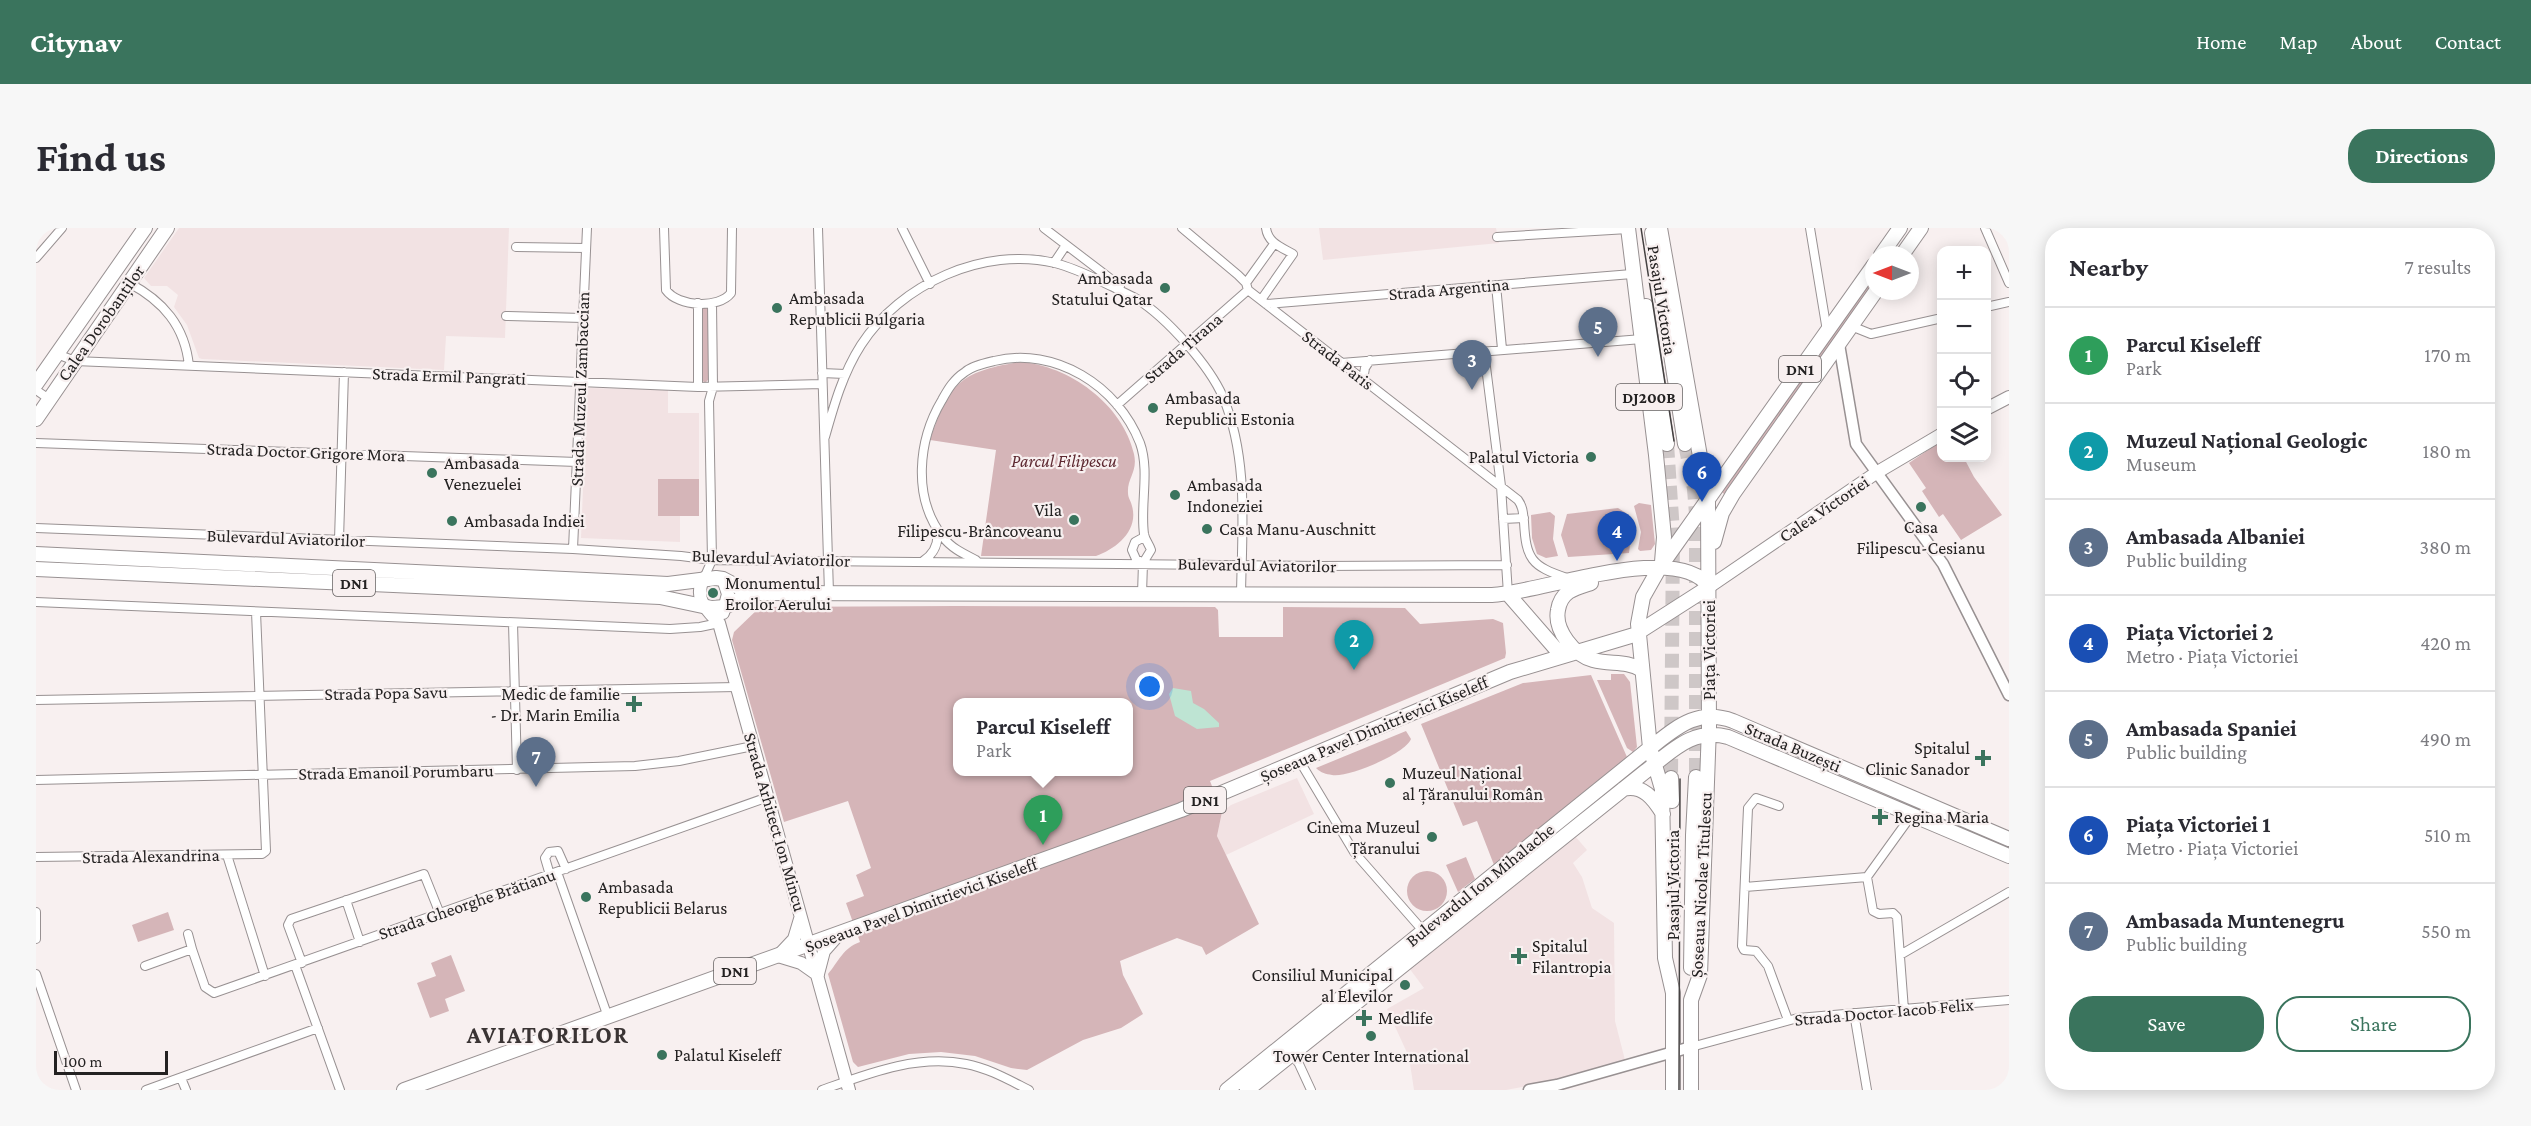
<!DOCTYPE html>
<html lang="en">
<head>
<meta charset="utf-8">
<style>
  body { margin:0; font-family:"Crimson Pro",serif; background:#f7f7f7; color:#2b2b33 }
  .controls { position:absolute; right:18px; top:18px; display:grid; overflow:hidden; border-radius:12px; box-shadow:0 3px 15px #0003 }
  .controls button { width:54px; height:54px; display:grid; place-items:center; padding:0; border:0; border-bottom:2px solid #e1e1e2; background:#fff; color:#2b2b33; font:30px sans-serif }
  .compass { position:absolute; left:1829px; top:18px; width:54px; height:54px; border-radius:50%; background:#fff; box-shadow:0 3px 15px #0003; rotate:270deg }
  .scale { position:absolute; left:18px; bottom:15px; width:114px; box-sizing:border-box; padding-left:6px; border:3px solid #242222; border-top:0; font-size:16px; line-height:21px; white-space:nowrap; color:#242222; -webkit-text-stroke:4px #f8f0f0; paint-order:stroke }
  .you { position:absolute; left:1114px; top:459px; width:21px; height:21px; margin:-15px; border:4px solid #fff; border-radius:50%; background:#1a73e8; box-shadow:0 0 0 9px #1a73e833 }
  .badge { display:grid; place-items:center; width:39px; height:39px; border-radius:50%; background:#3a745d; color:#fff; font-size:20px; font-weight:700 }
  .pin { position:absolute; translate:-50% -50px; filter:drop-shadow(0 2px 3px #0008) }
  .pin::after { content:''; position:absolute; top:32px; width:21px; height:18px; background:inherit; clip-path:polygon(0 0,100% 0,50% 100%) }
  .popup { position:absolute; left:917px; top:470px; width:180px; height:78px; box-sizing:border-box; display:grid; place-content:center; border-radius:12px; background:#fff; filter:drop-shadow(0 2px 4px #0005); font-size:20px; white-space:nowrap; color:#7c7c81 }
  .popup b { font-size:22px; color:#2b2b33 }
  .popup::after { content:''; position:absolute; left:50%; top:100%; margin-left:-12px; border:12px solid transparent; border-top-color:#fff }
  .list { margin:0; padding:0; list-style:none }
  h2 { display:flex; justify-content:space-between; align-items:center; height:78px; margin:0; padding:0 24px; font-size:26px }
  h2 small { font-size:20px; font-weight:400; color:#7c7c81 }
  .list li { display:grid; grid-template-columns:39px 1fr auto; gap:18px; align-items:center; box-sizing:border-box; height:96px; padding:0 24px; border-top:2px solid #e1e1e2 }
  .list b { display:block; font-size:22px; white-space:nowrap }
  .list p { margin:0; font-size:20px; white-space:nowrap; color:#7c7c81 }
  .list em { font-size:20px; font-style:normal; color:#7c7c81 }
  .actions { display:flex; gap:12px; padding:18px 24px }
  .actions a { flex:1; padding:14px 0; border:2px solid #3a745d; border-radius:24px; text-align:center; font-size:21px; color:#3a745d }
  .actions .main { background:#3a745d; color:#fff }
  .icon { flex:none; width:33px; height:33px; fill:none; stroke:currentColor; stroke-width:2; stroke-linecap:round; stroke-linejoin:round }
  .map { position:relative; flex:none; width:1973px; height:862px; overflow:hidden; border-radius:24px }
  header { display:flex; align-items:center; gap:36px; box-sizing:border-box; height:84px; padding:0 30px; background:#3a745d; color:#fff }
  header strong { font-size:28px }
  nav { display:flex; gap:33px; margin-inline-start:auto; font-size:21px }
  .intro { display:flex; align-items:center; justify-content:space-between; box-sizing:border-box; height:144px; padding:0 36px }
  h1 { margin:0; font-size:42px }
  .button { padding:15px 27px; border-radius:24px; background:#3a745d; color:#fff; font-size:21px; font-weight:700 }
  main { display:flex; gap:36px; padding:0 36px }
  aside { flex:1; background:#fff; border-radius:24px; box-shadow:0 3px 15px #0003 }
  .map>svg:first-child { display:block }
</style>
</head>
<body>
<header>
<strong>Citynav</strong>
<nav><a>Home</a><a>Map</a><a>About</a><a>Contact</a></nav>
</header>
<div class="intro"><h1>Find us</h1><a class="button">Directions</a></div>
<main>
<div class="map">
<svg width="1973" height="862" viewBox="0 0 1973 862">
  <rect width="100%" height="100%" fill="#f8f0f0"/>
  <path fill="#f2e2e3" d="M143 0H473L469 110 410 108 408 142 166 131 163 130 151 97 138 79 142 67 131 58H115L108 50Z
    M1283 0H1460L1463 15 1287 32Z
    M551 160 632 162V185H663V288H644V314L545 310Z
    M1261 550 1278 586 1190 627 1181 608 1186 584 1195 577Z
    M1539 608 1551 622 1537 635 1546 649 1556 680 1578 695 1579 793 1589 832 1519 853 1470 862H1378L1373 829 1351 781 1388 760 1373 740Z"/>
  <path fill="#d5b5b8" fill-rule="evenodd" d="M1838 46V56L1688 266 1684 262Z
    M667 78 672 80V152L669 155 666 152Z
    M984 134C1032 137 1087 176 1098 226 1102 244 1091 250 1092 265 1092 270 1095 273 1096 278 1103 303 1080 321 1060 328H945L960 222 894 212C914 155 923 144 984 134Z
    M1905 213 1906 230H1928L1938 249 1966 287 1925 312 1907 286 1903 289 1886 263 1890 260 1873 235Z
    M622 251H663V288H622Z
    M1603 275 1615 277 1619 316 1615 322 1604 323 1602 321 1605 304 1598 278Z
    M1582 280 1590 285 1596 300 1593 325 1532 329 1525 307 1531 286Z
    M1514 284 1519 288 1517 311 1522 328 1510 330 1501 326 1496 310 1495 287Z
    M920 378 1179 379 1182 382 1183 409H1247V379L1369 380 1384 396 1457 391 1467 395 1470 425 1469 430 1174 553 1186 584 1181 608 1223 696 1170 727 1166 719 1141 710 1084 733 1087 747 1107 786 1085 800 1047 812 991 842 975 840 939 828 905 824 873 826 822 839 817 834 792 746C803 733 807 720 824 714L810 675 828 668 820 647 835 640 812 573 748 594 696 412 698 404 724 379ZM922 474H1092V544H922Z
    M1575 446H1588L1594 454 1601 519 1597 524 1591 520 1561 452H1575Z
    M1555 447 1591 529 1458 637 1441 593 1427 598 1385 496 1487 455Z
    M1370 503 1375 511C1369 526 1312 550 1296 547 1290 546 1285 545 1280 540Z
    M1430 629 1439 651 1422 664 1410 637Z
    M1371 663a20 20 0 1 1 40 0a20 20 0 1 1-40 0Z
    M132 684 138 702 102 714 96 697Z
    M415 727 429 763 409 771 413 783 394 790 381 755 400 748 395 735Z"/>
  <path fill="#bee4d3" d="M1137 460 1155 463 1157 475 1168 481 1183 495V499L1161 501 1139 488 1133 466Z"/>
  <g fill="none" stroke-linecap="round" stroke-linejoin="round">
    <path stroke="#cec7c7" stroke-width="14" stroke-dasharray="14 7" stroke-linecap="butt" d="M1631 216 1637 304 1635 550
      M1649 216 1658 261 1660 286V549"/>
    <defs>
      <path id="minor" d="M628 0 630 62C642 79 683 81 695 65L696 0
        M782 0 793 365
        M866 0 894 56
        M1008 0 1084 58
        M1146 0 1202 47 1210 55 1212 62 1482 272C1487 279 1487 285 1488 294 1490 331 1495 338 1531 350
        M1774 0 1791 103
        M1949 0 1973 55
        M1461 9 1592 1
        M480 19 550 20
        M0 30 26 0
        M1018 35 1030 17
        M93 55C127 73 149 98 153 138
        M1210 55 1238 16
        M1460 57 1466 121
        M1225 72 1257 26C1245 19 1232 15 1230 0
        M662 75V159
        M1230 76 1596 46
        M1950 79 1973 74
        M470 88 547 90
        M1815 98 1835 106 1906 90
        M1448 123 1465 258 1472 366
        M21 126 39 133 662 159 786 156
        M1305 135 1606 111
        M786 145 809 146
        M1327 152 1329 140 1334 132
        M0 162 13 171
        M1081 177 1212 62
        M789 209C798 177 807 145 825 117 864 56 948 18 1019 35 1039 40 1058 50 1077 59 1085 63 1094 67 1101 71 1131 90 1173 137 1187 169 1213 231 1206 301 1205 366
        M0 215 541 234
        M1467 291 1488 290
        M0 300 537 321 645 328 676 332 1284 338 1471 337
        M303 312 308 144
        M537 321 551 0
        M940 332C928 326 915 320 907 309 876 270 882 212 906 172 912 161 918 151 929 144 936 138 949 135 958 133 1019 118 1082 158 1104 215 1114 243 1104 277 1108 306 1109 312 1113 316 1115 322L1107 335 1106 366
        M887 333C898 326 903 315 901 302
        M1106 334 1100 331 1096 322 1099 314 1108 309
        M668 350 676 332 673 173 677 159 676 75
        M0 374 634 401 664 399 683 395
        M477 395 481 542
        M0 472 701 459
        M1263 532 1318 624 1396 713
        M0 552 599 538 643 533 717 518
        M1743 578 1720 570 1712 580 1706 718 1708 722 1720 723 1732 738 1752 792
        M191 627 229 748
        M0 629 226 626 230 623 220 384
        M521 644 572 789
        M514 647 509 630 513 624 522 623 530 641
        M1831 649 1837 683 1843 686 1857 685 1861 689 1868 782
        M1709 659 1831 649 1875 588
        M310 672 324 714
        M0 684V711
        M152 706 156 721
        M1864 727 1973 664
        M266 735 252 697 255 691 388 646 404 686
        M259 737 304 862
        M109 738 156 721 169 759 178 765 732 569
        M0 746 40 862
        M1818 785 1831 862
        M1655 819 1762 790 1973 772
        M1256 826 1263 836 1275 862
        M145 850 150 862
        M110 862 282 800
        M786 862C831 846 881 826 930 836 952 840 973 852 993 862"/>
      <path id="tertiary" d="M1803 116 1820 216 1907 336 1973 467
        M1493 862 1521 857 1655 819"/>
      <path id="secondary" d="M1950 181 1973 169
        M668 350C657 370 670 381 683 395L813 862
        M1673 359 1840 245 1906 206
        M687 385 692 366 687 351
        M743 727 758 711 764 691
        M742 728 765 735 782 747
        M782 746 788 723 803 706"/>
      <path id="primary" d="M1592 0 1620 227 1628 309 1626 334
        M1624 0 1672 274 1673 499 1664 747 1655 772V862
        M1616 5 1649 216
        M1845 27 1864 0
        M1866 27 1885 0
        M1610 78 1631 216
        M0 156 109 0
        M0 191 131 0
        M1678 314 1686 285 1697 266 1840 63
        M0 326 613 355 632 356 680 350 687 351 714 365 1456 367C1504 365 1642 312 1673 359
        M0 341 624 369 676 380 689 379 714 365
        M1555 355C1539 360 1525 363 1522 382 1518 402 1538 427 1557 432 1575 437 1590 432 1606 442
        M1472 366 1519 420 1531 427
        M1635 550 1636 573
        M1587 561C1607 556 1618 571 1627 586
        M1655 740 1657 607 1660 549
        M368 862 1145 582 1474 444 1598 407 1673 359
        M1191 862 1614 520C1641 499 1661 480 1697 493L1973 611
        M1211 862 1610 543C1635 524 1657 499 1692 509L1973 628
        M1637 862V765L1629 730 1626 561 1614 520 1602 396 1607 369 1624 339 1838 37"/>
    </defs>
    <use href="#minor" stroke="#989192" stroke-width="10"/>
    <use href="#tertiary" stroke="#989192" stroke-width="13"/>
    <use href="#secondary" stroke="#989192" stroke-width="14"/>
    <use href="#primary" stroke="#989192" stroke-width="16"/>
    <use href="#minor" stroke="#fff" stroke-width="8"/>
    <use href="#tertiary" stroke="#fff" stroke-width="10"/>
    <use href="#secondary" stroke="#fff" stroke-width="12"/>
    <use href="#primary" stroke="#fff" stroke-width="14"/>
    <path stroke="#454242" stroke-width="1.5" d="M1605 0 1638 213
      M1643 862 1644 551"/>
  </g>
  <g fill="#3a745d" stroke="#f8f0f0" stroke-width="2">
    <circle cx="1129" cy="60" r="6"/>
    <circle cx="741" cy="80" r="6"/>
    <circle cx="1117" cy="180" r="6"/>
    <circle cx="1555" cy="229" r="6"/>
    <circle cx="396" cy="245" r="6"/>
    <circle cx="1139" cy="267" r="6"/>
    <circle cx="1885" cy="279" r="6"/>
    <circle cx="1038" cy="292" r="6"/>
    <circle cx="416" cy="293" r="6"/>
    <circle cx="1171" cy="301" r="6"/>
    <circle cx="677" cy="365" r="6"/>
    <path d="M595 467h6v6h6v6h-6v6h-6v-6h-6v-6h6z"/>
    <path d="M1944 521h6v6h6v6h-6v6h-6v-6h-6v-6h6z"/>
    <circle cx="1354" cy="555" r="6"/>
    <path d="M1841 580h6v6h6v6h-6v6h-6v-6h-6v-6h6z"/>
    <circle cx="1396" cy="609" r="6"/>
    <circle cx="550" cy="669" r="6"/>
    <path d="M1480 719h6v6h6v6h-6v6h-6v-6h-6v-6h6z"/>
    <circle cx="1369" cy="757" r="6"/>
    <path d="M1325 781h6v6h6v6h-6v6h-6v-6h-6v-6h6z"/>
    <circle cx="1335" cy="808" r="6"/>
    <circle cx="626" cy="827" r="6"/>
  </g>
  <g text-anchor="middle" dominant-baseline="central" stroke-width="4.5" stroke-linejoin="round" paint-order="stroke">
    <g fill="#f8f0f0" stroke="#646060" stroke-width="1.5">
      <rect x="1743" y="128" width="42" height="26" rx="4.5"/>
      <rect x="1580" y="156" width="66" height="26" rx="4.5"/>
      <rect x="297" y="342" width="42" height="26" rx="4.5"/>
      <rect x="1148" y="559" width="42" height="26" rx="4.5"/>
      <rect x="678" y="730" width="42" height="26" rx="4.5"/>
    </g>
    <g font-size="16" font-weight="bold" fill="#242222">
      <text x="1764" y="141">DN1</text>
      <text x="1613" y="169">DJ200B</text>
      <text x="318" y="355">DN1</text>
      <text x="1169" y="572">DN1</text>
      <text x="699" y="743">DN1</text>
    </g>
    <g font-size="18" fill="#242222" stroke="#f8f0f0" text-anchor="start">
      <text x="1117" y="50" text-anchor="end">Ambasada<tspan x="1117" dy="21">Statului Qatar</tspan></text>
      <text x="753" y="70">Ambasada<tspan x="753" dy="21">Republicii Bulgaria</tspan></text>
      <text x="1129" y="170">Ambasada<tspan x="1129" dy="21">Republicii Estonia</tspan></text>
      <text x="1543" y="229" text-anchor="end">Palatul Victoria</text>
      <text x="408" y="235">Ambasada<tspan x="408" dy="21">Venezuelei</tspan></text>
      <text x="1151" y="257">Ambasada<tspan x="1151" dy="21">Indoneziei</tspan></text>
      <text x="1026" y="282" text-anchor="end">Vila<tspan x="1026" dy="21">Filipescu-Brâncoveanu</tspan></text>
      <text x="428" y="293">Ambasada Indiei</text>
      <text x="1885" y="299" text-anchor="middle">Casa<tspan x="1885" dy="21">Filipescu-Cesianu</tspan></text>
      <text x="1183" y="301">Casa Manu-Auschnitt</text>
      <text x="689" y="355">Monumentul<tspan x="689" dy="21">Eroilor Aerului</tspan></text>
      <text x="584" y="466" text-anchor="end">Medic de familie<tspan x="584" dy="21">- Dr. Marin Emilia</tspan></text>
      <text x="1934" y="520" text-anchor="end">Spitalul<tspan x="1934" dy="21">Clinic Sanador</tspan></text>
      <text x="1366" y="545">Muzeul Național<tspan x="1366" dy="21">al Țăranului Român</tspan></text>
      <text x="1858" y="589">Regina Maria</text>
      <text x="1384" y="599" text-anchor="end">Cinema Muzeul<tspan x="1384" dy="21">Țăranului</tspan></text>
      <text x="562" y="659">Ambasada<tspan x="562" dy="21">Republicii Belarus</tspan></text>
      <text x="1496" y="718">Spitalul<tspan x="1496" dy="21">Filantropia</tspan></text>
      <text x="1357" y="747" text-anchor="end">Consiliul Municipal<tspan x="1357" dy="21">al Elevilor</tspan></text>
      <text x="1342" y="790">Medlife</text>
      <text x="638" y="827">Palatul Kiseleff</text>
      <text x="1335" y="828" text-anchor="middle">Tower Center International</text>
    </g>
    <g font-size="18" fill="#242222" stroke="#f8f0f0">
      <text transform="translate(1413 61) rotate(-5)">Strada Argentina</text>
      <text transform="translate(1626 72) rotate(81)">Pasajul Victoria</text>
      <text transform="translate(65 95) rotate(-55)">Calea Dorobanților</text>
      <text transform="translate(1147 120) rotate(-41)">Strada Tirana</text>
      <text transform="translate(1302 132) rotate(38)">Strada Paris</text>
      <text transform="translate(413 148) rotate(2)">Strada Ermil Pangrati</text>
      <text transform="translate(544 161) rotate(-88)">Strada Muzeul Zambaccian</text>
      <text transform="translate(270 224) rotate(2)">Strada Doctor Grigore Mora</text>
      <text transform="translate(1788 281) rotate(-34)">Calea Victoriei</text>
      <text transform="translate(250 310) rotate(2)">Bulevardul Aviatorilor</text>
      <text transform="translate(735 330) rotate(2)">Bulevardul Aviatorilor</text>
      <text transform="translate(1221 337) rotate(1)">Bulevardul Aviatorilor</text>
      <text transform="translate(1673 422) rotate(-90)">Piața Victoriei</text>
      <text transform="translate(350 465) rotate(-1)">Strada Popa Savu</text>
      <text transform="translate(1338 501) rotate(-23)">Șoseaua Pavel Dimitrievici Kiseleff</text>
      <text transform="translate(1757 519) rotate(23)">Strada Buzești</text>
      <text transform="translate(360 544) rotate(-1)">Strada Emanoil Porumbaru</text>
      <text transform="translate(739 594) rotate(74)">Strada Arhitect Ion Mincu</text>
      <text transform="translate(115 628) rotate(-1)">Strada Alexandrina</text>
      <text transform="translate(1444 657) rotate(-39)">Bulevardul Ion Mihalache</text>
      <text transform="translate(1637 657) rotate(-90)">Pasajul Victoria</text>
      <text transform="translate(1665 657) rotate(-87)">Șoseaua Nicolae Titulescu</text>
      <text transform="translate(431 676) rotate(-19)">Strada Gheorghe Brătianu</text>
      <text transform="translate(885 677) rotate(-20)">Șoseaua Pavel Dimitrievici Kiseleff</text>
      <text transform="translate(1848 784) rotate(-5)">Strada Doctor Iacob Felix</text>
    </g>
    <g font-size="18" font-style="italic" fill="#5e2a32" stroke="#f8f0f0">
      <text x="1028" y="233">Parcul Filipescu</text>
    </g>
    <g font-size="24" font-weight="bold" letter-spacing="1.5" fill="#3a3434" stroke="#f8f0f0">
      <text x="512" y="806">AVIATORILOR</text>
    </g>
  </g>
</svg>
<div class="controls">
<button>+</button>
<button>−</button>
<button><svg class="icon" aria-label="locate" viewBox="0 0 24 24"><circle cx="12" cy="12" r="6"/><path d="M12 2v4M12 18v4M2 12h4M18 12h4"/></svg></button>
<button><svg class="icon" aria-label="layers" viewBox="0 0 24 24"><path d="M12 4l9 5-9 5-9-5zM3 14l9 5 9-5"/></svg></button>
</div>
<svg class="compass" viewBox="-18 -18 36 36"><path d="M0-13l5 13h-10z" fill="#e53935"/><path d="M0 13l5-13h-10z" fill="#7c7c81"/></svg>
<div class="scale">100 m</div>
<div class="you"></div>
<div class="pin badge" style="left:1007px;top:617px;background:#2e9e5b">1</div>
<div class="popup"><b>Parcul Kiseleff</b>Park</div>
<div class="pin badge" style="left:1318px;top:442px;background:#0f9aa8">2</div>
<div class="pin badge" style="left:1436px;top:162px;background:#5c6f8a">3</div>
<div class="pin badge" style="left:1581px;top:333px;background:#1a4fb4">4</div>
<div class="pin badge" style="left:1562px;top:129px;background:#5c6f8a">5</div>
<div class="pin badge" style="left:1666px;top:274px;background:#1a4fb4">6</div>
<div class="pin badge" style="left:500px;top:559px;background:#5c6f8a">7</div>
</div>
<aside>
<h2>Nearby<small>7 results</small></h2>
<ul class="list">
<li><span class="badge" style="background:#2e9e5b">1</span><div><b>Parcul Kiseleff</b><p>Park</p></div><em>170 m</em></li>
<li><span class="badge" style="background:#0f9aa8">2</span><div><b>Muzeul Național Geologic</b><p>Museum</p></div><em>180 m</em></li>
<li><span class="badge" style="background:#5c6f8a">3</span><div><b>Ambasada Albaniei</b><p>Public building</p></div><em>380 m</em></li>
<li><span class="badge" style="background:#1a4fb4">4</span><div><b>Piața Victoriei 2</b><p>Metro · Piața Victoriei</p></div><em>420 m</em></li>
<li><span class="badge" style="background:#5c6f8a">5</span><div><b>Ambasada Spaniei</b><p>Public building</p></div><em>490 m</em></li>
<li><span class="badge" style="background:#1a4fb4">6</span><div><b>Piața Victoriei 1</b><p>Metro · Piața Victoriei</p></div><em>510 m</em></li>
<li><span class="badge" style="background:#5c6f8a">7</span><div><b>Ambasada Muntenegru</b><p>Public building</p></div><em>550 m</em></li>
</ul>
<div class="actions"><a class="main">Save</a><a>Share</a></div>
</aside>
</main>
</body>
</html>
